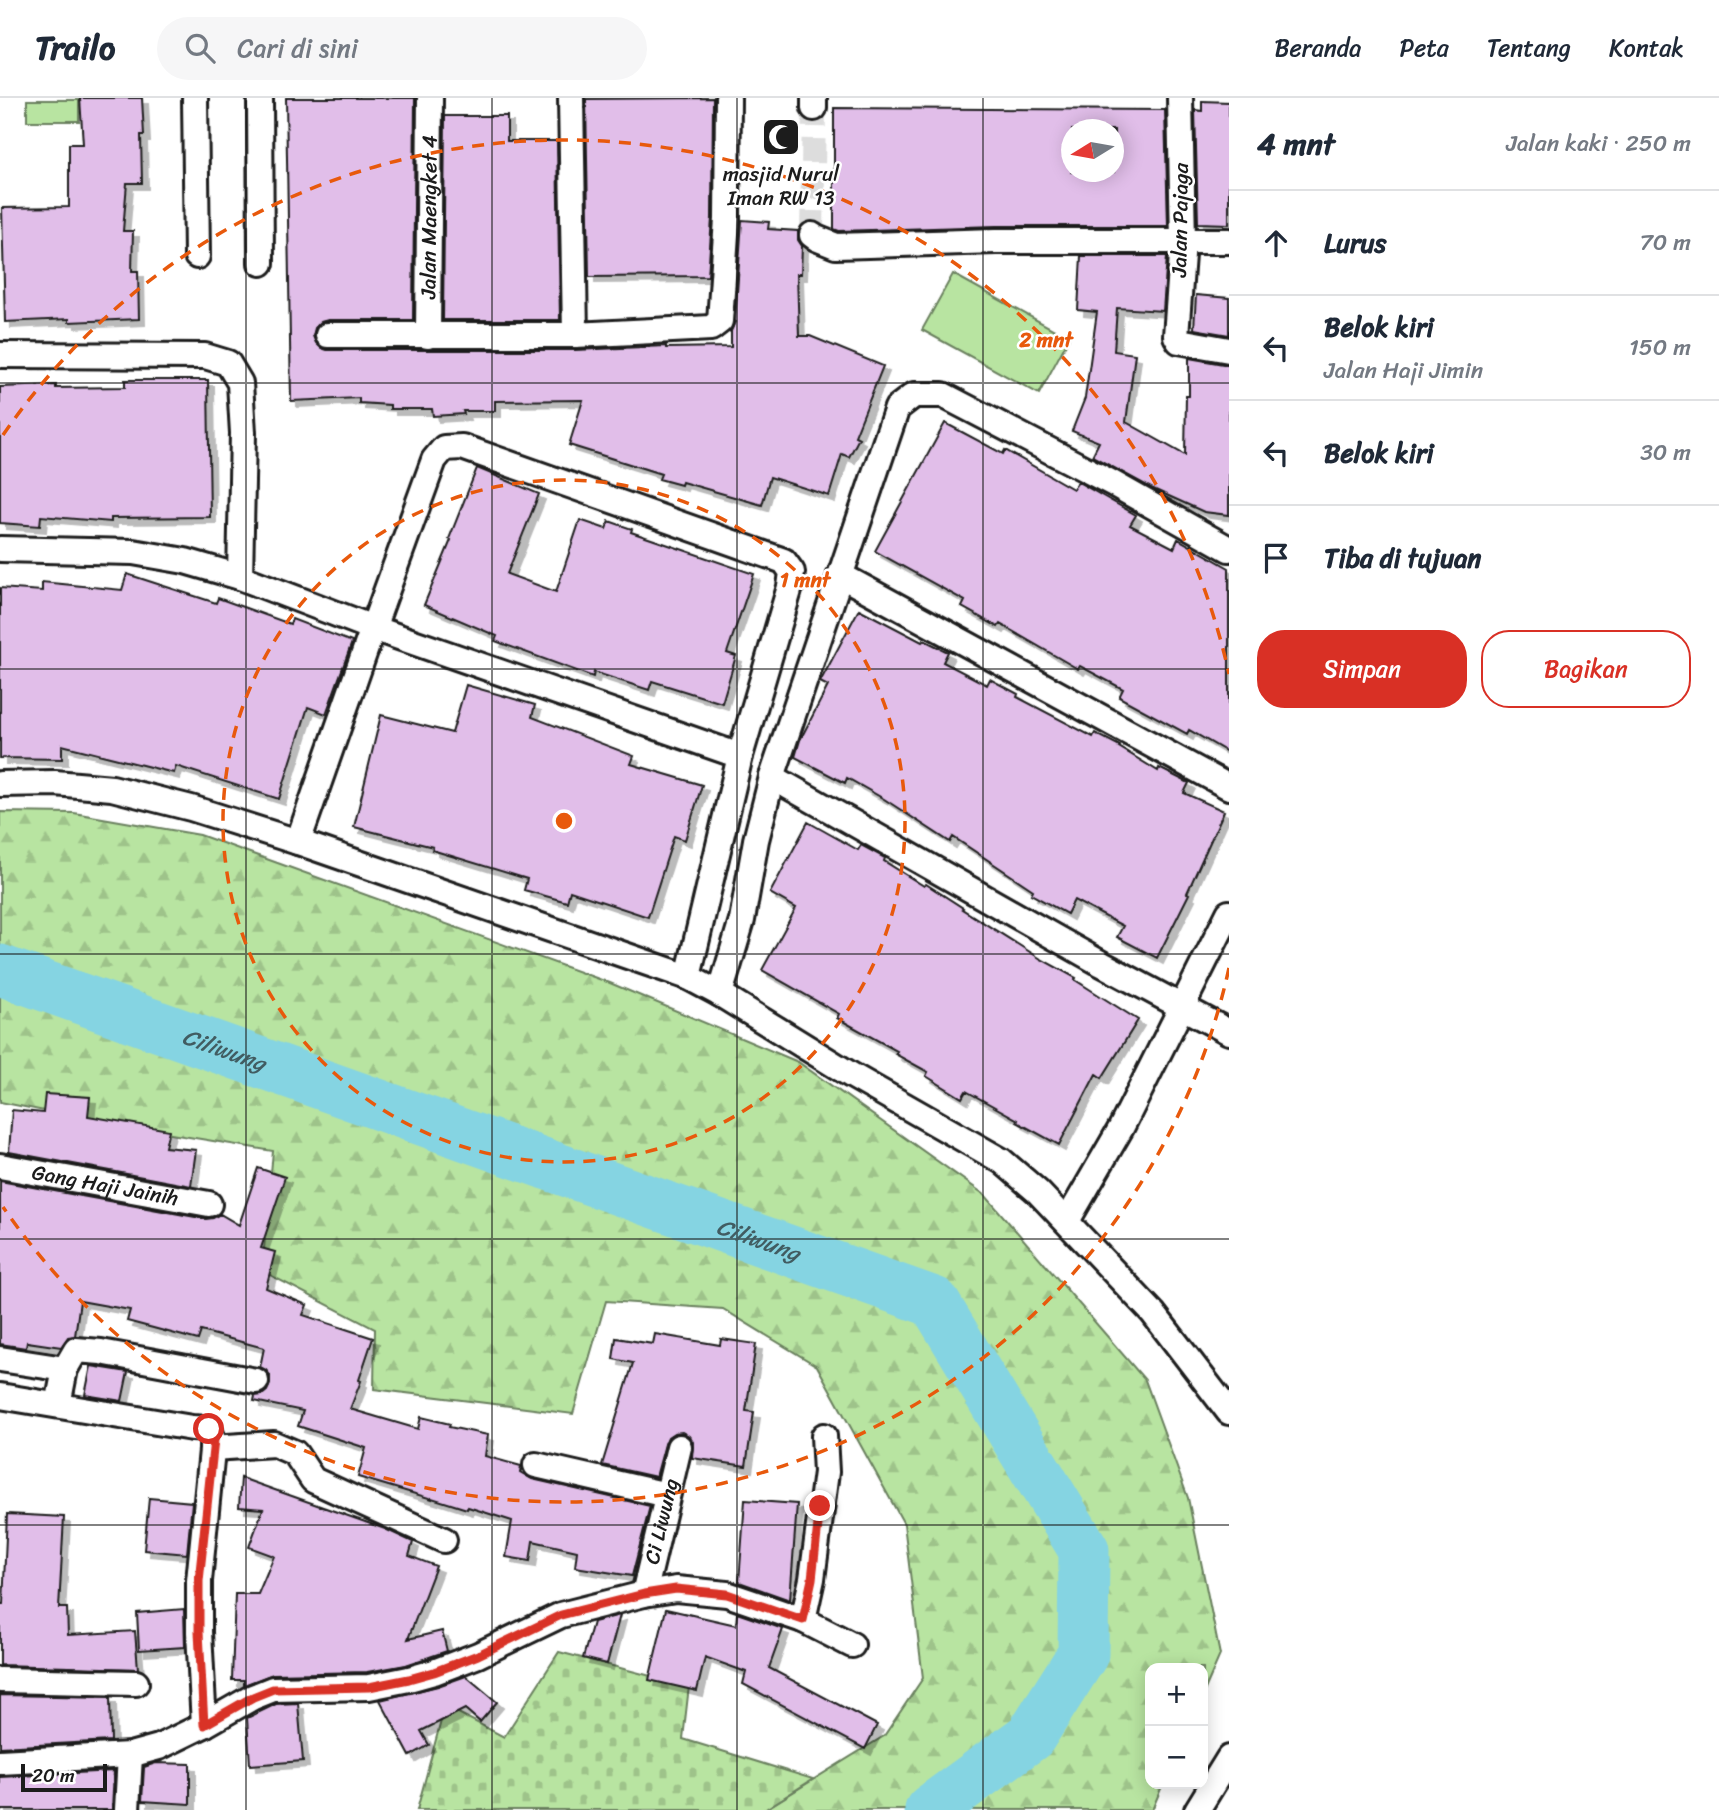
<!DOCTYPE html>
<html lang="id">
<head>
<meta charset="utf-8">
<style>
  body { margin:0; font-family:Sriracha,sans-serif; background:#f6f6f7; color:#1f2937 }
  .controls { position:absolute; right:21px; bottom:21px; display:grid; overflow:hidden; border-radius:14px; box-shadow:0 4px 18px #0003 }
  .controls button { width:63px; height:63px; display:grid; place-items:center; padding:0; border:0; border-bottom:2px solid #e0e1e3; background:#fff; color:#1f2937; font:35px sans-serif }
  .compass { position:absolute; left:1061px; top:21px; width:63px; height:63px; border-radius:50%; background:#fff; box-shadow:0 4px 18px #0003; rotate:259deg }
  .scale { position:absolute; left:21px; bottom:18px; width:86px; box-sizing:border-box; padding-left:7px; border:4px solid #1c1c1c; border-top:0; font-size:19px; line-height:24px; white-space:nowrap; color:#1c1c1c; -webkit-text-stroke:5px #fff; paint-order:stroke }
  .stop { position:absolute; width:21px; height:21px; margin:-16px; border:5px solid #d93025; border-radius:50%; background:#fff }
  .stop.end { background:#d93025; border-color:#fff; box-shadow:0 2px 7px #0008 }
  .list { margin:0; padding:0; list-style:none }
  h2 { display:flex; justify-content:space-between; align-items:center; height:91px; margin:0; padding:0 28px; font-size:30px }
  h2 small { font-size:23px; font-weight:400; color:#747a83 }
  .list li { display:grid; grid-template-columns:46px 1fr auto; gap:21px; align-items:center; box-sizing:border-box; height:105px; padding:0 28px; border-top:2px solid #e0e1e3 }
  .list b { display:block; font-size:26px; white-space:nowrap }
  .list p { margin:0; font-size:23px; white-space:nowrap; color:#747a83 }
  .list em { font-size:23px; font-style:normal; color:#747a83 }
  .actions { display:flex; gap:14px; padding:21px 28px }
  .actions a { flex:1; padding:16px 0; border:2px solid #d93025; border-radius:28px; text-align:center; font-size:24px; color:#d93025 }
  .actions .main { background:#d93025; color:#fff }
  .icon { flex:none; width:38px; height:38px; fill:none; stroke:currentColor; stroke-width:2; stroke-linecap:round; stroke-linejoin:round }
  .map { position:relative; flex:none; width:1229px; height:1712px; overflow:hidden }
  header { display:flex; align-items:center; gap:42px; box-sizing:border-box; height:98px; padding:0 35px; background:#fff; border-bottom:2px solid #e0e1e3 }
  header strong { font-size:33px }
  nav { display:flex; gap:38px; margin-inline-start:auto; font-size:24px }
  .search { width:490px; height:63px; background:#f6f6f7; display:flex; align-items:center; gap:18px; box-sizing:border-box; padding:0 24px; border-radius:38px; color:#747a83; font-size:26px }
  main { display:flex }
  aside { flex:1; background:#fff }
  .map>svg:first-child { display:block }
</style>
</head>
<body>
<header>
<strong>Trailo</strong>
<div class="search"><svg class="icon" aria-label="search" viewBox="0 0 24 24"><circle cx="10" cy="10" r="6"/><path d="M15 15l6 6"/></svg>Cari di sini</div>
<nav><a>Beranda</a><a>Peta</a><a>Tentang</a><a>Kontak</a></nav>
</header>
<main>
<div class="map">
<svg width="1229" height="1712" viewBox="0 0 1229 1712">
  <defs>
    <pattern id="forest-firs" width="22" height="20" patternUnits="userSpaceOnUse" patternTransform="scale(1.75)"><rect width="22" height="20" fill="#b8e4a1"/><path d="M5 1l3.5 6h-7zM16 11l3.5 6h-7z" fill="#9ec38a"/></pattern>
    <pattern id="cemetery-stones" width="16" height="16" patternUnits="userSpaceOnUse" patternTransform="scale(1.75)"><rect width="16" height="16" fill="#b8e4a1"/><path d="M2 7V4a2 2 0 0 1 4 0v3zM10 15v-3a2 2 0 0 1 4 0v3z" fill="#9ec38a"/></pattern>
    <filter id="shadow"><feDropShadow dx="6" dy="6" stdDeviation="0" flood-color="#0004"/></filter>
  </defs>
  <rect width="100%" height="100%" fill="#fff"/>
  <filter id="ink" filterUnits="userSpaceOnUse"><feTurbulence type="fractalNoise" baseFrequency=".0143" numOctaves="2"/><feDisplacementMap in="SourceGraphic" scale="14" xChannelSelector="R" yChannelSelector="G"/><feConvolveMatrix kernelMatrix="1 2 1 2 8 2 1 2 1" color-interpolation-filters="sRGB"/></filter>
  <g filter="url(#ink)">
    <path fill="#b8e4a1" stroke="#6a805e" stroke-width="2" d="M27 2H79V23H27Z
      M953 176 1069 240 1039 296 922 232Z"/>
    <path fill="url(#forest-firs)" stroke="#6a805e" stroke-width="2" d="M0 714 74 715 200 737 610 885 798 964 985 1097 1145 1282 1188 1400 1220 1557 1203 1596V1570H1150V1686H1163L1152 1712H764L884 1638 923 1580 904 1426 817 1268 723 1211 606 1203 573 1316 374 1291 375 1231 262 1173 273 1053 93 1023 0 1004Z"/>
    <path fill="url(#cemetery-stones)" stroke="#6a805e" stroke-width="2" d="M559 1554 689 1588 683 1641 813 1681 764 1712H417L445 1608 504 1639Z"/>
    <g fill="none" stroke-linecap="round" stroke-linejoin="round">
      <path stroke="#85d4e2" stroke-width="51" id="s1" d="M0 872 934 1204 1084 1452 1083 1556 1031 1638 930 1712"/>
    </g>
    <path fill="#e1bee9" stroke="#1c1c1c" stroke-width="2" fill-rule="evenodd" filter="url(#shadow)" d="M80 0H142L144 37H141L142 85H127L123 133H133L132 173H138L139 221 69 224V221L5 224 2 110 69 109V46H83Z
      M286 0H415L413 222H328L321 224 315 230 313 238 316 245 321 250 327 252H575L666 248V250L731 249V233L735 224 742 122 769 124 768 131 798 133V142L802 148 801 176H797L799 238H810L883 268 855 338 859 340 849 359 842 356 829 398 770 379 762 407 682 384 681 387 659 381 661 376 569 347 583 302 495 303V313H463L464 316 433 318 432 311H390V307L359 305V300L291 303Z
      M713 0 712 120 708 178 589 179 586 1Z
      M1202 3 1229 4V126L1198 125 1195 12 1202 13Z
      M834 10 1165 12 1168 128H996L839 133 834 131ZM1072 32H1114V74H1072Z
      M445 18H507V43H557L560 222H443Z
      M1081 158H1167L1163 213 1117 210 1114 253 1135 256 1126 324 1185 357 1186 298H1189V260L1229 267V417L1204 414 1151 390 1092 358 1099 344 1072 333 1085 300 1097 214 1078 212Z
      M1196 197 1229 200V237L1194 231Z
      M125 282H208L210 419 111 420V424L41 418 40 428 0 425V289L56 287V290L125 289Z
      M945 325 1003 356 1005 352 1073 391 1078 384 1136 417 1130 427 1174 450 1178 441 1229 470V655L1189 632 1187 636 1119 599 1123 591 1080 568 1078 571 1000 526 998 529 962 509 965 503 875 453Z
      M477 370 539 396 507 476 556 494 580 422 606 431 609 423 632 431 631 434 754 476 727 555 736 558 722 605 652 583 649 592 594 574 593 579 495 543 497 538 424 507 451 442 449 441Z
      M127 476 216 505 218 500 290 526 292 521 352 544 326 616 308 609 279 701 176 668 174 675 62 647V661L0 660V490L42 493V484L122 492Z
      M859 511 922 544 924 542 948 554 943 564 987 587 990 581 1018 596 1017 599 1093 639 1095 635 1120 648 1119 649 1158 673 1159 670 1189 685 1184 695 1224 713 1187 795 1189 796 1157 860 1117 839 1123 828 1074 802 1067 816 1031 796 1033 792 953 739 950 744 884 701 847 680 845 685 795 659 800 642 828 588 820 584Z
      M466 587 535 607 532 619 634 658 631 666 702 687 685 742 674 738 648 819 570 793 567 804 524 792 527 781 432 752 433 749 354 729 381 617 452 635Z
      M808 724 858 752 861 747 885 760 884 763 924 788 926 786 963 810 962 811 1041 861 1076 880 1075 882 1138 922 1102 980 1096 976 1059 1047 1017 1024 1018 1022 966 993 962 1000 926 978 928 974 895 956 897 953 837 920 839 916 762 872 796 810 770 795Z
      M45 996 90 999 88 1018 169 1032 165 1049 196 1052 191 1088 9 1054 12 1012 43 1015Z
      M258 1070 285 1079 261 1150 275 1154 266 1190 307 1207 303 1217 373 1240 359 1282 361 1283 350 1311 418 1331 421 1319 450 1326 449 1329 488 1337 485 1358 521 1368 520 1374 532 1381 650 1408 632 1478 575 1469 577 1453 533 1443 530 1463 506 1459 512 1423 468 1409 467 1411 432 1400V1401L358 1379 366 1350 298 1328 303 1313 254 1303 255 1298 262 1297 267 1293 270 1286V1277L266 1272 260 1269 264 1250 201 1233 198 1242 127 1223 130 1212 80 1203 75 1238 68 1239 61 1249 27 1244 26 1250 0 1246V1083L206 1121 213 1120 220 1116 239 1127Z
      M655 1236 720 1247 721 1241 756 1246 746 1313 754 1314 746 1368 692 1360 693 1344 689 1338 682 1334 674 1335 668 1339 665 1346 656 1379 602 1367 633 1265 613 1261 616 1240 653 1246Z
      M91 1268 128 1274 122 1303 85 1297Z
      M241 1380 385 1431 413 1444 409 1458 436 1468 408 1541 442 1533 447 1553 406 1567 367 1574 273 1576 244 1587V1582H232L235 1496H258L274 1458 249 1449 263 1411 239 1409Z
      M149 1400 192 1404 187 1456 144 1452Z
      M745 1402 797 1406 790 1502 739 1484Z
      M7 1416 64 1419 59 1510H67L68 1537 135 1533 138 1571 0 1567V1506H3Z
      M184 1511 185 1549 139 1552 137 1515Z
      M666 1511 736 1527 737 1515 783 1531 769 1570 877 1627 865 1651 743 1586 746 1574 705 1559 697 1593 649 1582Z
      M620 1517 607 1566 583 1560 593 1524Z
      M466 1578 497 1604 480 1624 465 1611 421 1633 429 1647 410 1658 380 1602 438 1588Z
      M0 1597 110 1599 111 1643 0 1649Z
      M298 1605 303 1663 250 1667 247 1620 276 1606Z
      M156 1665 190 1666V1706L142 1703 144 1669Z
      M114 1673 112 1712H0V1679Z"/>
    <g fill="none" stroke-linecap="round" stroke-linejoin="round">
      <path stroke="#ddd" stroke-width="24" stroke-dasharray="24 12" stroke-linecap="butt" d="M812 137 814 10"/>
      <defs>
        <g id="street">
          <path d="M195 0 197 158"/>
          <path d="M260 0 261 165"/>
          <path d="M571 0 575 237"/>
          <path d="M1180 0 1183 143 1176 238 1179 243 1229 252"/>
          <path d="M814 10V0"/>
          <path d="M812 137 816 140 836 148 996 143H1229"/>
          <path d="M328 237H575L711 230 720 223 727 121 728 0"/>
          <path id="s2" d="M428 238 430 0"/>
          <path d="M0 257 205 258 228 265 240 285 243 335 240 479"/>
          <path d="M0 451 133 454 185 463 240 479 373 530 740 658"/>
          <path d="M840 477 1229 689"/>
          <path d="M772 679 1102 866 1229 934"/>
          <path d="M0 686 55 685 112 690 191 710 298 744 688 879 720 896 851 977 1002 1063 1038 1094 1153 1215 1229 1314"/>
          <path d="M298 744 373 530 434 362 444 350 462 349 784 463 792 474 790 489 740 658 688 879"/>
          <path d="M720 896 742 822 756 742 772 679 897 310 914 297H943L1112 385 1229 451"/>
          <path id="s3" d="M0 1068 209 1106"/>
          <path d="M1067 1123 1121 1030 1229 815"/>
          <path d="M0 1261 65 1271"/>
          <path d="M0 1298 192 1330 209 1331 213 1342 199 1483V1534L204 1627"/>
          <path d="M58 1307 65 1271 76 1252 101 1254 256 1283"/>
          <path d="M212 1350 274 1346 295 1355 313 1382 444 1442"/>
          <path d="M536 1367 667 1397"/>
          <path id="s4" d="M644 1496 679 1349"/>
          <path d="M803 1522 812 1481 826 1374 824 1338"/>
          <path d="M0 1582 136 1585"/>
          <path d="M0 1664 130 1657 159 1649 204 1627 253 1599 273 1591 369 1589 409 1581 434 1574 478 1557 561 1517 644 1496 676 1491 727 1496 803 1522 852 1547"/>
          <path d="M127 1712 130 1657"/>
          <path d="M1197 1712 1229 1660"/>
        </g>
      </defs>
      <use href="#street" stroke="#1c1c1c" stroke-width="30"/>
      <use href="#street" stroke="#fff" stroke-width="24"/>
    </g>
  </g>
  <g fill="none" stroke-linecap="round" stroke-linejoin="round" filter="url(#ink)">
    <path stroke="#d93025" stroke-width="9" d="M209 1331 214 1342 199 1483V1534L204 1627 253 1599 273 1591 369 1589 409 1581 434 1574 478 1557 561 1517 644 1496 676 1491 727 1496 803 1522 812 1481 820 1408"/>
  </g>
  <path fill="none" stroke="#1c1c1c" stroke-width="2" stroke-opacity="0.55" d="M246 0V1712M492 0V1712M737 0V1712M983 0V1712M0 285H1229M0 571H1229M0 856H1229M0 1141H1229M0 1427H1229"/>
  <g fill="none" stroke="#e8590c" stroke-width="3.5" stroke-dasharray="12 9">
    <circle cx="564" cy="723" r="341"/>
    <path d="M1229 870A681 681 0 0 1 3 1109M3 337A681 681 0 0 1 1229 576"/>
  </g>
  <defs>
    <symbol id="mosque-square" viewBox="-11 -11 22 22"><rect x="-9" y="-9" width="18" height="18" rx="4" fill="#1c1c1c" stroke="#fff"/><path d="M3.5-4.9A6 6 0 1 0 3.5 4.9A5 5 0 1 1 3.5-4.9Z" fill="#fff"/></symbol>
  </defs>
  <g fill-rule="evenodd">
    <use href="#mosque-square" x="759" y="17" width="44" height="44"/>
  </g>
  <g text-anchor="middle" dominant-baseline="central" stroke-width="5" stroke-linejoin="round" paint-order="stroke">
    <g font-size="21" fill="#1c1c1c" stroke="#fff">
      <text x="781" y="76">masjid Nurul<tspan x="781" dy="24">Iman RW 13</tspan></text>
    </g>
    <g font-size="21" fill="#1c1c1c" stroke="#fff">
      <text stroke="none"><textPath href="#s2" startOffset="119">Jalan Maengket 4</textPath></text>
      <text transform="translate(1180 122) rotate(-89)">Jalan Pajaga</text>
      <text stroke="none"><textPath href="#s3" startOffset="107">Gang Haji Jainih</textPath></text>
      <text stroke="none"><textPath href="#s4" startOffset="75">Ci Liwung</textPath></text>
    </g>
    <g font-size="23" font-style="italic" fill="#415c61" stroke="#fff">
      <text stroke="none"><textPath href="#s1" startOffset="238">Ciliwung</textPath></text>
      <text stroke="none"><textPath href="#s1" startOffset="805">Ciliwung</textPath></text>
    </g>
  </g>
  <circle cx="564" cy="723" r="10" fill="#e8590c" stroke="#fff" stroke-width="3.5"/>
  <g font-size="21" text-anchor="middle" font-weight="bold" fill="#e8590c" stroke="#fff" stroke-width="5" stroke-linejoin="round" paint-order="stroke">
    <text x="1046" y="249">2 mnt</text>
    <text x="805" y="489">1 mnt</text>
  </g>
</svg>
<div class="controls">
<button>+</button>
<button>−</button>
</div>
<svg class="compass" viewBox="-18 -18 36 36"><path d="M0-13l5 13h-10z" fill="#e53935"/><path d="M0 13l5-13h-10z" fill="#747a83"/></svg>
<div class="scale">20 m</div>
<div class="stop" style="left:209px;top:1331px"></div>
<div class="stop end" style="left:820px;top:1408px"></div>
</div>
<aside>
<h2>4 mnt<small>Jalan kaki · 250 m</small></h2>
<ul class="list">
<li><svg class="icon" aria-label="ahead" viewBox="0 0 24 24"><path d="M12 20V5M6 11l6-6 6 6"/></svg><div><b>Lurus</b></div><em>70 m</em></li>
<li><svg class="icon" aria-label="left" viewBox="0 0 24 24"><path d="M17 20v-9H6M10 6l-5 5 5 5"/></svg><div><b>Belok kiri</b><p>Jalan Haji Jimin</p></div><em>150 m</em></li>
<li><svg class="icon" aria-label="left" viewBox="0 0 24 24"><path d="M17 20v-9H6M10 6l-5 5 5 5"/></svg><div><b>Belok kiri</b></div><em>30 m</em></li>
<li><svg class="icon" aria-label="arrive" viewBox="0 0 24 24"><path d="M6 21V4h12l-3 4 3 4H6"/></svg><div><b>Tiba di tujuan</b></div></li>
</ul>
<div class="actions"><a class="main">Simpan</a><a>Bagikan</a></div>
</aside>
</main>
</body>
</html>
